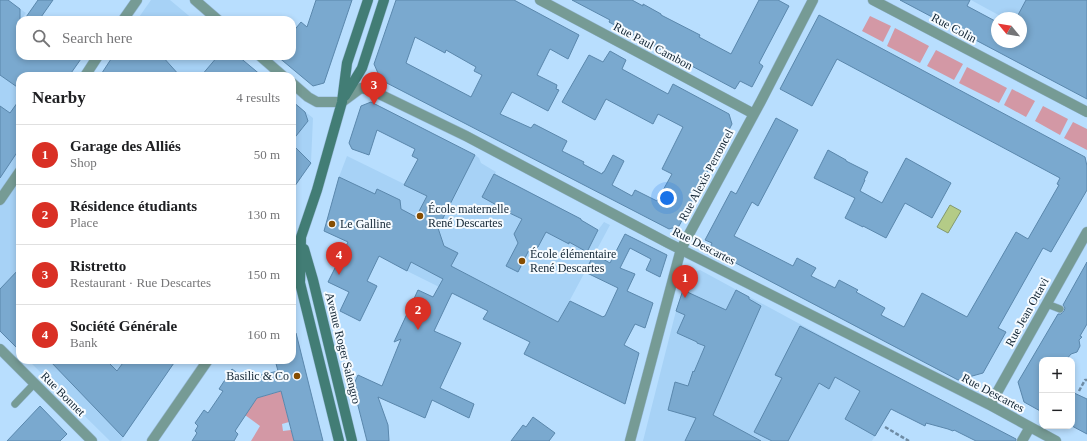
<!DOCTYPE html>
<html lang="en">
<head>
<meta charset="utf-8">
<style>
  body { margin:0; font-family:"Times New Roman",serif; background:#f6f6f6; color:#202124 }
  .controls { position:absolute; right:12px; bottom:12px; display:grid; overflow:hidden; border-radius:8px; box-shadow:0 2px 6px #0003 }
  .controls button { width:36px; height:36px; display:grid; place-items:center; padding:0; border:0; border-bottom:1px solid #e0e0e0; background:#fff; color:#202124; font:20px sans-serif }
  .compass { position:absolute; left:991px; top:12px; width:36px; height:36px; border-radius:50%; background:#fff; box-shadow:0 2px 6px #0003; rotate:300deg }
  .you { position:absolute; left:667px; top:198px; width:14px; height:14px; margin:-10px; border:3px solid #fff; border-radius:50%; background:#1a73e8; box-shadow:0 0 0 6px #1a73e833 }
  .badge { display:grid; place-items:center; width:26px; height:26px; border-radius:50%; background:#d93025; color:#fff; font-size:13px; font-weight:700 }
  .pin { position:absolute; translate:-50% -33px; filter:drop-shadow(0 1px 2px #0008) }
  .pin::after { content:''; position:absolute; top:21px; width:14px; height:12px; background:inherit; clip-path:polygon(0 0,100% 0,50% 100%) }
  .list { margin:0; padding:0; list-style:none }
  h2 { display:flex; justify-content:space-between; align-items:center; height:52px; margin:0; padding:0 16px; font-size:17px }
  h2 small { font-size:13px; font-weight:400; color:#757577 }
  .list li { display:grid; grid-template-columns:26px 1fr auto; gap:12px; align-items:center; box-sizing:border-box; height:60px; padding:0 16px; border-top:1px solid #e0e0e0 }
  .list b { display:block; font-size:15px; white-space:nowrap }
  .list p { margin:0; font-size:13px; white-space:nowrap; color:#757577 }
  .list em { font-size:13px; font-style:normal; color:#757577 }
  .icon { flex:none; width:22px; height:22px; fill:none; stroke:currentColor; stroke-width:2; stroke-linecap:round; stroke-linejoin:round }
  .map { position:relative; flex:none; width:1087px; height:441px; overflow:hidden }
  .search { position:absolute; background:#fff; box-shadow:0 2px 6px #0003; left:16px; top:16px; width:280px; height:44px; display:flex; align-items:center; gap:10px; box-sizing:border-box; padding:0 14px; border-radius:12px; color:#757577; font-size:15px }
  .panel { position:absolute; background:#fff; box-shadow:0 2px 6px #0003; left:16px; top:72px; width:280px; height:292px; border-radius:12px }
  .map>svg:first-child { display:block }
</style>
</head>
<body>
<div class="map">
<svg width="1087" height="441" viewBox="0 0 1087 441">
  <rect width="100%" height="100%" fill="#b8defe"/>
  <path fill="#a7d2f6" d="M0 0H7L26 13 20 20V56H40L69 76H20V352L0 332Z
    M151 0H170L194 20H137Z
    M971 0H1087L1021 18H1004Z
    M113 56H238L262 76H99Z
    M292 101 313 118 311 162 292 190Z
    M475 155 479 158 481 163 496 172 494 176 512 184 513 183 581 219V220L598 230 604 222 610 225 548 341 399 267 405 252 339 177 347 156 449 206Z
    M700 270 907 382 904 384 872 441H643L676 311 687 274Z
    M28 360H176L121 441H110Z"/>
  <path fill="#d398a5" d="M870 16 891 26 883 42 862 31Z
    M895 28 929 46 920 63 887 46Z
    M936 50 963 64 954 80 927 66Z
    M967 67 1007 88 999 103 959 83Z
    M1012 89 1035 101 1026 117 1004 105Z
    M1043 106 1068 119 1060 135 1035 121Z
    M1073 122 1087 129V150L1064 138Z
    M282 391 284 403 289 422 282 424 283 431 291 430 294 441H251L260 426 245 415 257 398Z"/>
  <path fill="#b4cb87" stroke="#83996e" d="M950 205 961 211 948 233 937 227Z"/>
  <path fill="#7aa9cf" stroke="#5a87ac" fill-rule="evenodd" d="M0 0H8L20 9V56H83L69 76H20V89L0 75Z
    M38 0H53L39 20H24Z
    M316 0H352L324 83 313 86 277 56H292V33L301 22 307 27Z
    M396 0H514L579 35 568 59 550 49 537 75 557 85 556 89 559 90 548 111 512 92 500 114 531 128 534 124 567 141 562 151 584 162 583 164 602 174 603 172H604L613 155 624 161 612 185 632 196 635 190 657 201 672 174 662 169 683 127 658 114 653 124 606 99 595 120 562 102 589 55 603 62 610 51 626 60 622 69 668 94 673 84 729 114 732 124 679 226 669 229 381 80 374 64ZM415 37 445 53 446 50 476 67 474 71 482 75 471 97 406 63Z
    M572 0H632L643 6V4L661 14V15L700 35 699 37 731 54 759 0H778L789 6 759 63 763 66 752 87 740 81 735 89 609 22 610 20Z
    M900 0H970L967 6 997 22V42H1021V17L1018 15 1026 0H1087V99Z
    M819 15 1085 157 1087 166V190L1051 252 1043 248 998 328 1006 332 983 373 958 380 709 249 712 243 705 240 731 191 736 194 776 118 798 130 758 206 752 202 734 236 793 266 797 258 816 268 811 276 835 288 839 280 858 290 856 292 885 308 881 315 904 327 922 293 967 317 1016 232 1028 239 1059 185 1057 184 1060 178 837 59 812 106 780 89Z
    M113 56H162L180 76H100Z
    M218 56H238L262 76H201Z
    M20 99V148L0 178V106L10 113Z
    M292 101 305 112 308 121 292 141Z
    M371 102 475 155 438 228 444 246 458 253 451 266 558 322 570 301 603 317 604 316H605L618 288 585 272 594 254 610 263 625 234 667 255 660 277 646 270 651 259 630 248 620 268 635 274 627 291 653 303 645 328 635 324 624 345 639 353 625 404 524 354 530 342 483 319 488 311 452 293 434 331 461 343 440 388 474 404 469 418 432 400 425 418 378 397 388 425 389 441H367L353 386 358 375 382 386 401 339 394 342 418 290 433 297 443 279 411 262 407 271 379 256 367 281 377 286 360 321 340 311 349 292 328 282 348 242 324 231 339 177 375 194 377 189 400 200 401 209 416 217 427 196 404 185 418 159 412 156 415 149 377 130 369 155 352 149 349 143 361 106Z
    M292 144 311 163 292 190Z
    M828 150 846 160V161L868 172 864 180H865L860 191 882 203 906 158 951 183 932 218 905 203 886 238 863 226V227L845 218 855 198 814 178Z
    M494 174 581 219V220L598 230 587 252 569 242V244L546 232 538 247 529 250 518 272 506 266 518 243 514 234 522 219 499 208 500 207 482 197Z
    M1087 262V324L1080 336 1082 337 1079 340 1080 346 1077 352 1071 354 1066 360H1042V412L1024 402 1018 382 1058 314H1061L1064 311 1065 308 1063 305Z
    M20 268V351L0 331V289Z
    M683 290 726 310 736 290 749 297V299L761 306 713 415 761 441H685L696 418 668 410 675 382 688 386 693 371 694 372 705 346 697 343V342L677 333 685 315 676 311Z
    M800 326 1016 439V441H976L954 430 953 431 948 429 926 423 925 426 891 409 875 436 845 419 860 391 835 377 829 389 819 383 788 441H772L754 432 782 378 775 375Z
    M292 333H296L323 441H294L281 391 257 398 235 431 238 434 234 441H192L197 433 195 431 198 426 195 423 204 410 208 413 223 391 219 389 232 369 245 379 278 371 275 360H292Z
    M49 360H106L117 371 125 360H176L123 437Z
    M1072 392 1087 399V434L1072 426Z
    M40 406 67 434 60 441H7Z
    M533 417 555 433 549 441H511L523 425 526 427Z"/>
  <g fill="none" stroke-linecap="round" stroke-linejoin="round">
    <defs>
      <path id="service" d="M1047 304 1060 309
        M15 404 34 384"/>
      <path id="minor" d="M195 0 218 20
        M540 0 754 114
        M123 20 137 0
        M260 56 283 76
        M85 76 98 56
        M292 83 308 97 317 102H342L361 88 371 90 466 136 668 243 990 405 1056 441
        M0 200 20 171
        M292 267 299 243
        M0 349 92 441
        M990 405 1087 232
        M152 441 208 360
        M630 441 681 249 761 101 813 0
        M1022 441 1030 427"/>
      <path id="tertiary" d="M873 0 1087 112"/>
      <path id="secondary" d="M345 96 362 68 384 0
        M304 249 313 280 352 441
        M339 441 300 283 301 237 317 190 334 130 342 102 347 63 368 0"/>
    </defs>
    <use href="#service" stroke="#97b9d6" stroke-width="8"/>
    <use href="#minor" stroke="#97b9d6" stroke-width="11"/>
    <use href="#tertiary" stroke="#97b9d6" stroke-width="11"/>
    <use href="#secondary" stroke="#97b9d6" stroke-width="11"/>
    <path stroke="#6e8ba4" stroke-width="2.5" stroke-dasharray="4 2" stroke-linecap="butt" d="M1079 391 1085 380H1087
      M885 427 909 441"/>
    <use href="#service" stroke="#769b95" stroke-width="7"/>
    <use href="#minor" stroke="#769b95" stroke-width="10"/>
    <use href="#tertiary" stroke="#769b95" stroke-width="10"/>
    <use href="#secondary" stroke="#427d75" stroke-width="10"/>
  </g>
  <g fill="#864d01" stroke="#f6fbff" stroke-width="1.5">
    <circle cx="420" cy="216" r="4"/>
    <circle cx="332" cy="224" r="4"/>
    <circle cx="522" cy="261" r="4"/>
    <circle cx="297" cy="376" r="4"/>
  </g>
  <g text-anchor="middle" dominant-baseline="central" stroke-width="4" stroke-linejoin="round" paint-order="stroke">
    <g font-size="12" fill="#122534" stroke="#f6fbff">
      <text transform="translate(954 28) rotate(28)">Rue Colin</text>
      <text transform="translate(653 46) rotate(28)">Rue Paul Cambon</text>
      <text transform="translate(706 175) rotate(-62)">Rue Alexis Perroncel</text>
      <text transform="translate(704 246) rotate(27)">Rue Descartes</text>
      <text transform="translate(1027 312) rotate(-61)">Rue Jean Ottavi</text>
      <text transform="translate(343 348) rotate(76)">Avenue Roger Salengro</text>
      <text transform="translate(993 393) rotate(28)">Rue Descartes</text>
      <text transform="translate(63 394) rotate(45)">Rue Bonnet</text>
    </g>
    <g font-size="12" fill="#122534" stroke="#f6fbff" text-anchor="start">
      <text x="428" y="209">École maternelle<tspan x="428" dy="14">René Descartes</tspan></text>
      <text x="340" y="224">Le Galline</text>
      <text x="530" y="254">École élémentaire<tspan x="530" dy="14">René Descartes</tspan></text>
      <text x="289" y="376" text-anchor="end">Basilic &amp; Co</text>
    </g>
  </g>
</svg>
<div class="controls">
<button>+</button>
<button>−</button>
</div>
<svg class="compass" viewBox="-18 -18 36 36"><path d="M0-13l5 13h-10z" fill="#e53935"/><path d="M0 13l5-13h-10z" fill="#757577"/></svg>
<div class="you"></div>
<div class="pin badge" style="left:685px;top:298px">1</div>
<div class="pin badge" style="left:418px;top:330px">2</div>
<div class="pin badge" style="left:374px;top:105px">3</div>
<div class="pin badge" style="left:339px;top:275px">4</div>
<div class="search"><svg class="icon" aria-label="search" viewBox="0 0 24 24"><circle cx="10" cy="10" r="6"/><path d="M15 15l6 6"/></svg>Search here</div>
<section class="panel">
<h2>Nearby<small>4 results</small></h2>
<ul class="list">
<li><span class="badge">1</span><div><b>Garage des Alliés</b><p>Shop</p></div><em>50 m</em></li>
<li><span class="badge">2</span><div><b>Résidence étudiants</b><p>Place</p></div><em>130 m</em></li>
<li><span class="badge">3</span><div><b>Ristretto</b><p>Restaurant · Rue Descartes</p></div><em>150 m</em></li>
<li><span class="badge">4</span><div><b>Société Générale</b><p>Bank</p></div><em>160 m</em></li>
</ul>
</section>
</div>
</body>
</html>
